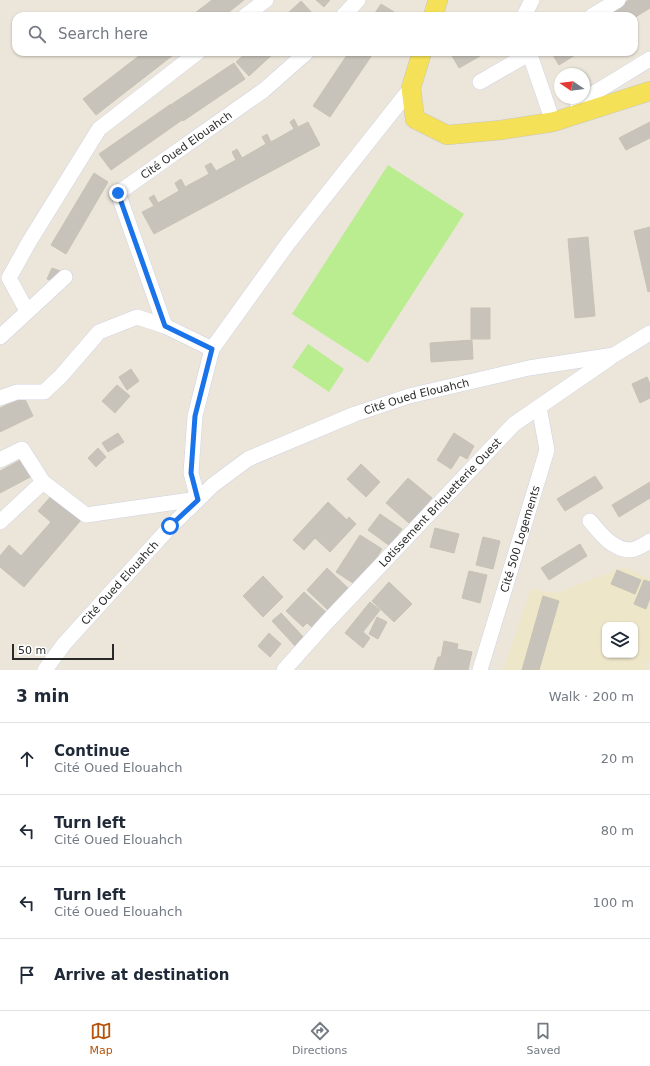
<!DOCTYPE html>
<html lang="en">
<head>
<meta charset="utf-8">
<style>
  body { margin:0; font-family:"DejaVu Sans",sans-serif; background:#f2f2f3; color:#1f2937 }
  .controls { position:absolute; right:12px; bottom:12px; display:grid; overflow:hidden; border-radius:8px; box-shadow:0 1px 3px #0004 }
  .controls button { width:36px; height:36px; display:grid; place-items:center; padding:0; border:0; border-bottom:1px solid #e0e1e3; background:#fff; color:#1f2937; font:20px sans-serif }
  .compass { position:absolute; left:554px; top:68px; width:36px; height:36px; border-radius:50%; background:#fff; box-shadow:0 1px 3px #0004; rotate:283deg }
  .scale { position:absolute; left:12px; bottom:10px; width:102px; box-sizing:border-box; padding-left:4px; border:2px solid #292929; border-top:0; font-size:11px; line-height:14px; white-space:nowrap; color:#292929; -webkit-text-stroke:3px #fff; paint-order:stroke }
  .stop { position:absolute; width:12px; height:12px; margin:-9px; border:3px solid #1a73e8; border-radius:50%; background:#fff }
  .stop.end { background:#1a73e8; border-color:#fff; box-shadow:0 1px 4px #0008 }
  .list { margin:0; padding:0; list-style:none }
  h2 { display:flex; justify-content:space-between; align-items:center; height:52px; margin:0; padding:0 16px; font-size:17px }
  h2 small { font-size:13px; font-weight:400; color:#747a83 }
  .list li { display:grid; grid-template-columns:26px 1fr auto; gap:12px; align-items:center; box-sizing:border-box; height:72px; padding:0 16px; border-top:1px solid #e0e1e3 }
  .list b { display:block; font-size:15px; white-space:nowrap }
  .list p { margin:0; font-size:13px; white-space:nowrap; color:#747a83 }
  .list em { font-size:13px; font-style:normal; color:#747a83 }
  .icon { flex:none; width:22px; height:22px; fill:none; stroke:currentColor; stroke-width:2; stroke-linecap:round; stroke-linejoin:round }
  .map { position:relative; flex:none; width:650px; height:670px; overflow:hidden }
  .search { position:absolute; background:#fff; box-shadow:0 1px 3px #0004; left:12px; right:12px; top:12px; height:44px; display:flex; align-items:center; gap:10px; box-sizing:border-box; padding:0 14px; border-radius:12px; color:#747a83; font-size:15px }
  .sheet { height:340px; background:#fff }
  nav { display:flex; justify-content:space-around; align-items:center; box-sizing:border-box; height:56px; border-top:1px solid #e0e1e3; background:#fff; font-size:11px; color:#747a83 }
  nav a { display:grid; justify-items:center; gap:2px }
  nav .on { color:#b45309 }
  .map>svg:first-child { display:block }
</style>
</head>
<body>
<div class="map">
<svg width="650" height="670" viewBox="0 0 650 670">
  <rect width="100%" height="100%" fill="#ece6da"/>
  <path fill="#eee6c9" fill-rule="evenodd" d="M624 567 650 579V655L646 670H503L531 589 556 593ZM605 625H635V655H605Z"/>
  <path fill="#baec90" d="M388 165 464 214 368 363 292 314Z
    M308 344 344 369 329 392 292 367Z"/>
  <path fill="#c7c3ba" stroke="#c7c2b4" d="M212 0H244L224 16H191Z
    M316 0H330L324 7Z
    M629 0H650V8L634 18V16H604Z
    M301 1 314 15 313 16H285Z
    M381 4 399 15 398 16H373Z
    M144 52H177L96 115 83 99Z
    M247 52H275L249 76 236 62Z
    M349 52H374L330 117 313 106Z
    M454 52H487L459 68 451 54Z
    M551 52H580L559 65Z
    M234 63 245 79 183 121 172 104Z
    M171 104 182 120 111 170 99 154Z
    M294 119 298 127 308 122 320 145 154 234 142 212 154 206 149 198 154 195 158 203 179 191 175 183 181 179 185 187 209 174 205 166 211 163 216 171 236 160 232 152 237 149 242 158 266 144 262 137 267 134 271 142 294 129 290 122Z
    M650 122V138L626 150 619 138Z
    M94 173 108 182 66 254 51 245Z
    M650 227V291L648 292 634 231Z
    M588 237 595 316 575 318 568 239Z
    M52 268 63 272 58 283 47 279Z
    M471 308H490V339H471Z
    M472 340 473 359 431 362 430 343Z
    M131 369 139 381 127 390 119 377Z
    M647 377 650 384V398L640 403 632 384Z
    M117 385 130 396 115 413 102 401Z
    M24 397 33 416 0 432V408Z
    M118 433 124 442 108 452 102 443Z
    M454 433 474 446 467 459 460 455 451 469 437 460Z
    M98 448 106 457 96 467 88 458Z
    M24 458 34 475 0 493V471Z
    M361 464 380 482 366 497 347 479Z
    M595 476 603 488 565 511 557 499Z
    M408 478 432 498 410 524 386 503Z
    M650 482V498L619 517 612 505Z
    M52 495 81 520 24 587 0 567V556L9 545 21 556 51 522 38 511Z
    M328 502 347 520 349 517 356 524 330 552 315 538 304 550 293 540Z
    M380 514 402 529 390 546 368 530Z
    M435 528 459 534 454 553 430 547Z
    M360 535 382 549 359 587 336 572Z
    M483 537 500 541 493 569 476 565Z
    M580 544 587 556 549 580 541 568Z
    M327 568 350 590 330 612 307 590Z
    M617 570 641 580 635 594 611 584Z
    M469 571 487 575 480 603 462 598Z
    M263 576 283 597 263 617 243 596Z
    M644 580 650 582V598L646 609 634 604Z
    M389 582 412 604 394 622 372 601Z
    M304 592 327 613 313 628 307 623 303 627 286 611Z
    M543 596 559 601 539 670H522Z
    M370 602 380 610 363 632 370 638 363 648 345 633Z
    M281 613 306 640 297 648 272 621Z
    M377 617 387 622 378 639 369 634Z
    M269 633 281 644 270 657 258 646Z
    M444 641 458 644 457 649 472 652 468 670H434L438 657H441Z"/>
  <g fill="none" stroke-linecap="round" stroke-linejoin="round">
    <defs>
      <g id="minor">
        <path d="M245 16 266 0"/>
        <path d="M343 16 358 0"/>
        <path d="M524 16 532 0"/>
        <path d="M592 16 618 0"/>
        <path d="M529 52 553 122"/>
        <path d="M480 82 532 52"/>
        <path d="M577 113 578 103 650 59"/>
        <path d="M27 311 9 278 29 242 99 129 198 52"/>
        <path d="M0 337 65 277"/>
        <path d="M212 349 289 242 411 88"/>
        <path d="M0 398 17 392H44L61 376 99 332 137 317 165 326"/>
        <path d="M0 460 22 449 43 482"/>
        <path d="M590 521C601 534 612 549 630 550 636 550 645 544 650 541"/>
        <path id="s1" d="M0 522 43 482 86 515 198 499 191 473 195 416 212 349 165 326 118 193 264 90 307 52"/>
        <path id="s2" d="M45 670 64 644 170 527 213 485 248 459 355 414 409 396 529 368 614 355 650 333"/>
        <path id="s3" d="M284 670 326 623 514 424 610 358"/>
        <path id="s4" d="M480 670 547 450 539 407"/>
      </g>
      <path id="major" d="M433 16 438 0
        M422 52 411 88 415 119 447 135 501 130 553 122 650 91"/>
    </defs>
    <use href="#minor" stroke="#cfd1e2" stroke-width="16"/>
    <use href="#major" stroke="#c7c7c7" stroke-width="20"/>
    <use href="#minor" stroke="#fff" stroke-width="15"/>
    <use href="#major" stroke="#f4e157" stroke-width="19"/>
  </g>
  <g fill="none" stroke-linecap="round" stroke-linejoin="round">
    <path stroke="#1a73e8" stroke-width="5" d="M118 193 165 326 212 349 195 416 191 473 198 500 170 526"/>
  </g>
  <g text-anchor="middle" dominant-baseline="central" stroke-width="3.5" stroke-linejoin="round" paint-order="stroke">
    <g font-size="11" fill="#292929" stroke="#fff">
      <text stroke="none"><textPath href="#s1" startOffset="656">Cité Oued Elouahch</textPath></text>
      <text stroke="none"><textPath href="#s2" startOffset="474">Cité Oued Elouahch</textPath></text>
      <text stroke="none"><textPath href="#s3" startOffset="229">Lotissement Briquetterie Ouest</textPath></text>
      <text stroke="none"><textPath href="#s4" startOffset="137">Cité 500 Logements</textPath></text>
      <text stroke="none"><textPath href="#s2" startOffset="115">Cité Oued Elouahch</textPath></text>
    </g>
  </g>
</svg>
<div class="controls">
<button><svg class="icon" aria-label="layers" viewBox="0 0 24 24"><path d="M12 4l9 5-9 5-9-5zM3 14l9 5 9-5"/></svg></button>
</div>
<svg class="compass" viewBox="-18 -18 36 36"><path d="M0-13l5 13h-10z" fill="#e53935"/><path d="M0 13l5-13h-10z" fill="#747a83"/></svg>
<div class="scale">50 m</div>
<div class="stop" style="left:170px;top:526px"></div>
<div class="stop end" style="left:118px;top:193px"></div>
<div class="search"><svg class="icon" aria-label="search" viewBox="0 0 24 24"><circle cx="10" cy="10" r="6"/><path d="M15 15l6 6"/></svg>Search here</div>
</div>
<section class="sheet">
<h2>3 min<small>Walk · 200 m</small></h2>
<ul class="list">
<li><svg class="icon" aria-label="ahead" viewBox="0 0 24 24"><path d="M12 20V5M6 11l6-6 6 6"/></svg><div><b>Continue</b><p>Cité Oued Elouahch</p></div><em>20 m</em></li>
<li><svg class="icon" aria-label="left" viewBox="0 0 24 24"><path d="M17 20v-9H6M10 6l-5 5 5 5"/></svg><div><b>Turn left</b><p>Cité Oued Elouahch</p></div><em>80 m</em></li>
<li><svg class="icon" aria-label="left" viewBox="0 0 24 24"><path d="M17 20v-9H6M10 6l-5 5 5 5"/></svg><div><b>Turn left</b><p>Cité Oued Elouahch</p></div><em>100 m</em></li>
<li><svg class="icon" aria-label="arrive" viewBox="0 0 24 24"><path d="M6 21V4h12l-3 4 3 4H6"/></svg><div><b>Arrive at destination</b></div></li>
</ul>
</section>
<nav>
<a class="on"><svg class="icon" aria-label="map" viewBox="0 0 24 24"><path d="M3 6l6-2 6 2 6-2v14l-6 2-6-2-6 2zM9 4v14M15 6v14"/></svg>Map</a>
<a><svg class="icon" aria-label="directions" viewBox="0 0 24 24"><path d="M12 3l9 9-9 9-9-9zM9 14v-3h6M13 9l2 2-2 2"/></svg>Directions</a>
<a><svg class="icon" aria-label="saved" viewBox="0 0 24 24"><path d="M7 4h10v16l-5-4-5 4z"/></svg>Saved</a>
</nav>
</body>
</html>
